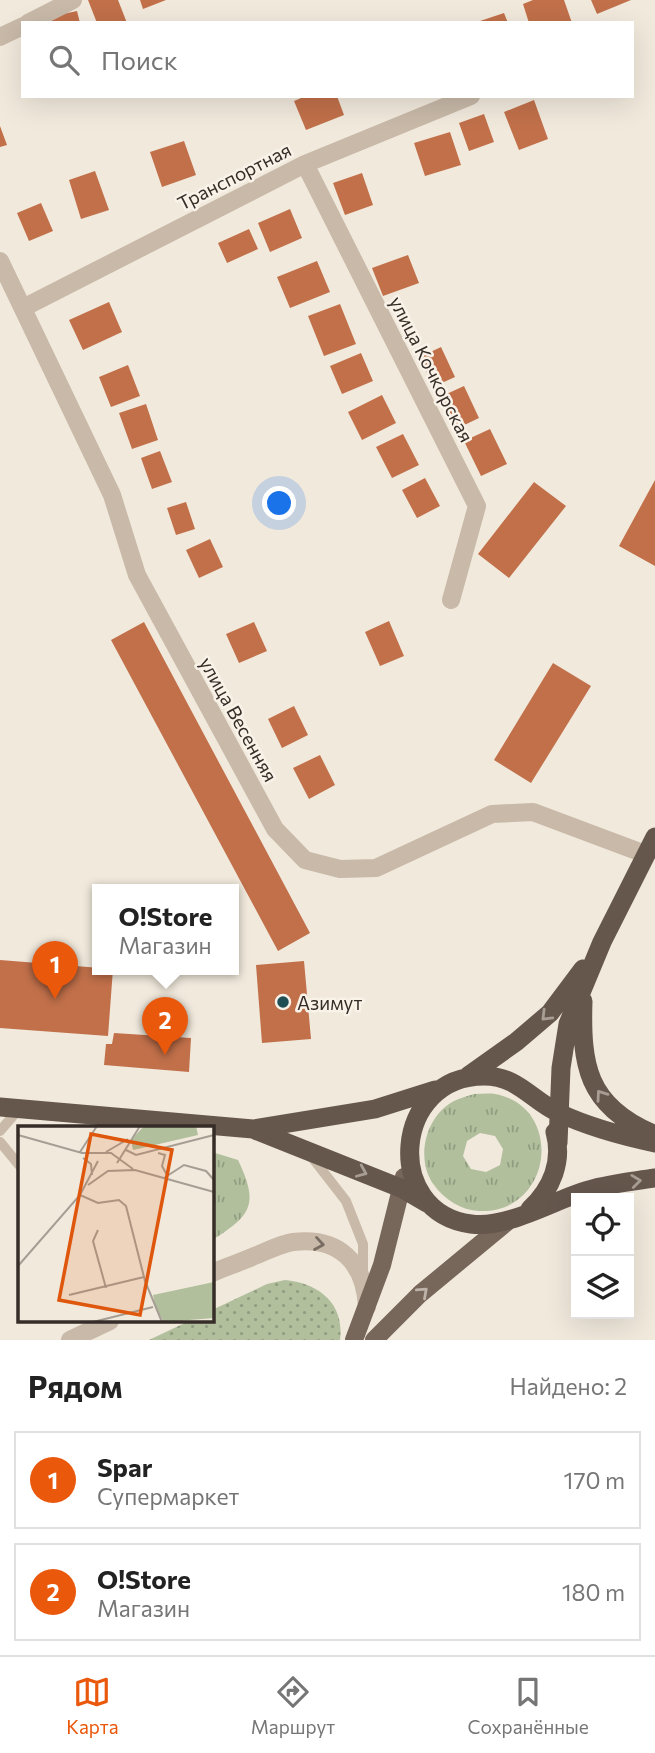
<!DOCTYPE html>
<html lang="ru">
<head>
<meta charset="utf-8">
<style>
  body { margin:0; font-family:Commissioner,sans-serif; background:#f2f2f2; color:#222 }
  .controls { position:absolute; right:21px; bottom:21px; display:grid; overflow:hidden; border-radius:0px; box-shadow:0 7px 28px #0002 }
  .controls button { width:63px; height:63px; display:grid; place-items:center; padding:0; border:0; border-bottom:2px solid #e0e0e0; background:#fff; color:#222; font:35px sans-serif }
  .you { position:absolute; left:280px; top:504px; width:24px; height:24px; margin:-18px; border:5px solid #fff; border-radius:50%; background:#1a73e8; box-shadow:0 0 0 10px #1a73e833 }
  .badge { display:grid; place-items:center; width:46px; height:46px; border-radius:50%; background:#ea580c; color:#fff; font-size:23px; font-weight:700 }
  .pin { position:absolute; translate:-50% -58px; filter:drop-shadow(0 2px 4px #0008) }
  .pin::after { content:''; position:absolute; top:37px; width:24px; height:21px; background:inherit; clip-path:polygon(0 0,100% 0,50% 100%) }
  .popup { position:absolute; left:92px; top:884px; width:147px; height:91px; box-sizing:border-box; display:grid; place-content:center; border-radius:0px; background:#fff; filter:drop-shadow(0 2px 5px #0005); font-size:23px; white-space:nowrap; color:#767676 }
  .popup b { font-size:26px; color:#222 }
  .popup::after { content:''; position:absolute; left:50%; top:100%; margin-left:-14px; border:14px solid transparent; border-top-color:#fff }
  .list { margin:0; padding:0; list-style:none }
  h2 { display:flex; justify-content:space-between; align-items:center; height:91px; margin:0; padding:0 28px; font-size:30px }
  h2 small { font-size:23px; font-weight:400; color:#767676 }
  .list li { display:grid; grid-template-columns:46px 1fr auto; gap:21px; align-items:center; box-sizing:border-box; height:98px; margin:0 14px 14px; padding:0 14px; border:2px solid #e0e0e0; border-radius:0px }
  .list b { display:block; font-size:26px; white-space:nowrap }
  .list p { margin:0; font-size:23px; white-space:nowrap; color:#767676 }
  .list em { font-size:23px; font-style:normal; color:#767676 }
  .icon { flex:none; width:38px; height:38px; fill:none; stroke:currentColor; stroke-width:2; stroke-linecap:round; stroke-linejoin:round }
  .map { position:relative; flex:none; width:655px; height:1340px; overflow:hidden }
  .search { position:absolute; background:#fff; box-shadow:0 7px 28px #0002; left:21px; right:21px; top:21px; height:77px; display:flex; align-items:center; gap:18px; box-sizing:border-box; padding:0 24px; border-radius:0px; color:#767676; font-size:26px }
  .sheet { height:315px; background:#fff }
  nav { display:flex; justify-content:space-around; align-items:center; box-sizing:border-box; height:98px; border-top:2px solid #e0e0e0; background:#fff; font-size:19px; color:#767676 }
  nav a { display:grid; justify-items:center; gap:4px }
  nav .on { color:#ea580c }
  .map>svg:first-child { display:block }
</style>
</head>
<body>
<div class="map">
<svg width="655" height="1340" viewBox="0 0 655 1340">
  <defs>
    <pattern id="grass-tufts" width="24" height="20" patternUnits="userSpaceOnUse" patternTransform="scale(1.75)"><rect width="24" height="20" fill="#b1bf9d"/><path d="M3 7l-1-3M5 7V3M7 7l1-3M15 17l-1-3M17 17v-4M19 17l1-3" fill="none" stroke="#919c80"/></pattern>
    <pattern id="park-dots" width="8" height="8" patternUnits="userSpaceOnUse" patternTransform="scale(1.75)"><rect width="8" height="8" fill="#b1bf9d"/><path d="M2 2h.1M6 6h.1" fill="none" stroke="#919c80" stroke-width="1.8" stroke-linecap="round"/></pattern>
  </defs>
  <rect width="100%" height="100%" fill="#f1e9dc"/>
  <path fill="url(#grass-tufts)" fill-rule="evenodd" d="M474 1094C481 1094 489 1093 495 1094 565 1107 553 1214 479 1211 461 1210 445 1200 434 1185 415 1160 425 1116 454 1101 460 1098 467 1096 474 1094ZM480 1133 495 1136 503 1149 500 1165 486 1172 471 1169 463 1156 467 1141Z
    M212 1152 238 1160C259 1204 252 1215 212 1240Z"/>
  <path fill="url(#park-dots)" d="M285 1280C318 1283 345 1303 340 1340H149L189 1321H212V1310L267 1284Z"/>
  <path fill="#c1704a" d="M88 0H118L127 23H97Z
    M140 0H166L143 9Z
    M533 0H564L572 23H529L523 4Z
    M591 0H631L597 14Z
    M77 11 80 23H45L44 18Z
    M504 13 508 23H477V22Z
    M306 96H337L344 115 306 130 294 101Z
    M534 100 548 139 519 150 504 112Z
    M484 114 494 142 469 151 459 123Z
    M0 126 7 145 0 147Z
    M450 132 461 165 425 176 414 143Z
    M184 141 196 175 162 187 150 152Z
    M95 171 109 210 81 219 69 180Z
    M362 173 373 205 345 215 333 183Z
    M41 203 53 231 29 241 17 213Z
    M290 209 302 238 270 252 258 223Z
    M249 229 258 249 227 263 218 243Z
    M408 255 419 283 383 296 372 268Z
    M317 261 330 292 290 308 277 277Z
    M109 302 122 332 83 350 69 320Z
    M340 304 356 344 324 356 308 316Z
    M441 347 455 377 433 387 420 357Z
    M361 353 373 381 342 394 330 366Z
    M128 365 140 396 111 407 99 377Z
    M464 386 479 418 456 429 440 397Z
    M382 395 396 423 362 440 348 412Z
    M146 404 158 440 132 449 119 413Z
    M490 429 507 464 481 476 464 441Z
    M403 434 419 465 392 478 376 447Z
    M160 451 172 482 152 489 141 458Z
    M425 478 440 506 417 518 402 490Z
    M655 480V566L619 546Z
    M534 482 566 506 509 578 478 554Z
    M186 502 195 529 176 535 167 508Z
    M210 539 223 567 199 578 186 550Z
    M389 621 404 656 380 666 365 632Z
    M144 622 310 933 278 951 111 640Z
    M254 622 267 651 239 663 226 634Z
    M553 663 591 686 531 783 494 760Z
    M294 706 308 735 282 748 268 719Z
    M320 755 335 785 309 799 293 768Z
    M0 960 113 969 108 1036 0 1028Z
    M304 961 311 1039 262 1043 256 965Z
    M114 1033 191 1038 189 1072 104 1065 106 1044H112Z"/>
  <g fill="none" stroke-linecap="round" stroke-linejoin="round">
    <path stroke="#c8b9a8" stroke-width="10" d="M0 1131 19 1109
      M0 1142 19 1165
      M311 1156 346 1201 363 1244V1276"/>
    <path stroke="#c8b9a8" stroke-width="18" d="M28 23 73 0
      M0 37 23 26
      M305 164 477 506 451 600
      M0 261 112 495 137 575 275 829 305 860 340 869 376 868 492 814 533 812 645 854
      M23 308 305 164 471 96
      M212 1273C225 1267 239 1263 252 1257 266 1252 279 1244 293 1242 339 1236 365 1263 367 1307
      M70 1340 110 1321"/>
    <path stroke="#77665a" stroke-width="18" d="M354 1340 382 1265 404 1177
      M374 1340 420 1294 507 1222"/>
    <path stroke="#66574d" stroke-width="19" d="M583 1001C581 1065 587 1105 651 1133
      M468 1076 516 1042 550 1013 583 969
      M0 1107 253 1129 375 1109 435 1090
      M255 1130 403 1189 427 1203
      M558 1143 561 1068 568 1024 602 942 655 837
      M655 1143C622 1136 589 1127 559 1113 531 1100 518 1076 484 1076 393 1076 382 1212 471 1224 505 1229 549 1203 582 1192 605 1184 630 1182 655 1178
      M530 1209C552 1189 563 1161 555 1132"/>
  </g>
  <defs><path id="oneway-chevron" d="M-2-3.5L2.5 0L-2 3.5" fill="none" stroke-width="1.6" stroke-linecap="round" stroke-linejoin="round" transform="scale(1.75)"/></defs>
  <g stroke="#a89d93">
    <use href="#oneway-chevron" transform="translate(546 1016) rotate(135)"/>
    <use href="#oneway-chevron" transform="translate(601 1095) rotate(-125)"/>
    <use href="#oneway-chevron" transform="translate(362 1172) rotate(23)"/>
    <use href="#oneway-chevron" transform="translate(636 1181) rotate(-7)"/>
  </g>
  <use stroke="#786c62" href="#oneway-chevron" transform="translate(319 1244) rotate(9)"/>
  <use stroke="#beb3a8" href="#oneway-chevron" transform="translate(423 1292) rotate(-42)"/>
  <circle fill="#204e55" stroke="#f9f2e8" stroke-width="2.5" cx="283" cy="1002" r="7"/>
  <g text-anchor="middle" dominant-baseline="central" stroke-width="5" stroke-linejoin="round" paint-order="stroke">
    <g font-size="19" fill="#362d28" stroke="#f9f2e8">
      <text transform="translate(234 176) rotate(-27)">Транспортная</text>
      <text transform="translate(432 369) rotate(63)">улица Кочкорская</text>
      <text transform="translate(239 719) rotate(61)">улица Весенняя</text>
    </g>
    <g font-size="19" fill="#362d28" stroke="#f9f2e8" text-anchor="start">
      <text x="297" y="1002">Азимут</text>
    </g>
  </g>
  <g transform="translate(18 1126)">
    <rect width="196" height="196" fill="#f1e9dc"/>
    <path d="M196 156V192L146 196 138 183 135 169Z" fill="#b1bf9d"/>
    <path d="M126 0H178L180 9 115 24 113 14Z" fill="#b1bf9d"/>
    <path fill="none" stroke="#a69e94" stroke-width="2" d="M0 9 64 27H93L115 43M108 24 118 29 196 9M62 26 79 0M88 26 110 13M140 27 147 29 144 40 149 49M65 32 73 38 74 49M99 37 122 0M146 52 166 39 188 45 196 54M70 59 90 45 117 44 196 66M62 69 80 77 101 74 108 80 127 155 144 196M80 104 75 115 88 162M0 140 62 69 80 35M51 169 126 151M75 196 135 181"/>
    <path fill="#df570d" fill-opacity="0.15" stroke="#df570d" stroke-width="3.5" d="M73 8 154 24 122 189 41 174Z"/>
    <rect width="196" height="196" fill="none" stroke="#362d28" stroke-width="3.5"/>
  </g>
</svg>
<div class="controls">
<button><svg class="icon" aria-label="locate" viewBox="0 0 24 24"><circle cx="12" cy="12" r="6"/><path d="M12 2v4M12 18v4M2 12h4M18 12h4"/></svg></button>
<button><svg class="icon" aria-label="layers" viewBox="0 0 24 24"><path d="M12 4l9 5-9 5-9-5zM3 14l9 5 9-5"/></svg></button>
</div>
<div class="you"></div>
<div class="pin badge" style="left:55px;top:999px">1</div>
<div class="pin badge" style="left:165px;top:1055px">2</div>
<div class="popup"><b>O!Store</b>Магазин</div>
<div class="search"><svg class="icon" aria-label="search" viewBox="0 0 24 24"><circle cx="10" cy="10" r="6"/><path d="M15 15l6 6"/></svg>Поиск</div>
</div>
<section class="sheet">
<h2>Рядом<small>Найдено: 2</small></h2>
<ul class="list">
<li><span class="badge">1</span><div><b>Spar</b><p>Супермаркет</p></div><em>170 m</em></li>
<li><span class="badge">2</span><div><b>O!Store</b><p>Магазин</p></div><em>180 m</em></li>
</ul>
</section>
<nav>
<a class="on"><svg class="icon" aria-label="map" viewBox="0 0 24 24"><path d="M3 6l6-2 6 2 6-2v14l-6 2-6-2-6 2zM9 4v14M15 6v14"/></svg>Карта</a>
<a><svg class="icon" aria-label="directions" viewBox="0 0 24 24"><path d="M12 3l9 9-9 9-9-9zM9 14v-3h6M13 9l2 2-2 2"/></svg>Маршрут</a>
<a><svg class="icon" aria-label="saved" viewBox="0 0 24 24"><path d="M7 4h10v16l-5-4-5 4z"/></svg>Сохранённые</a>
</nav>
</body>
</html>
